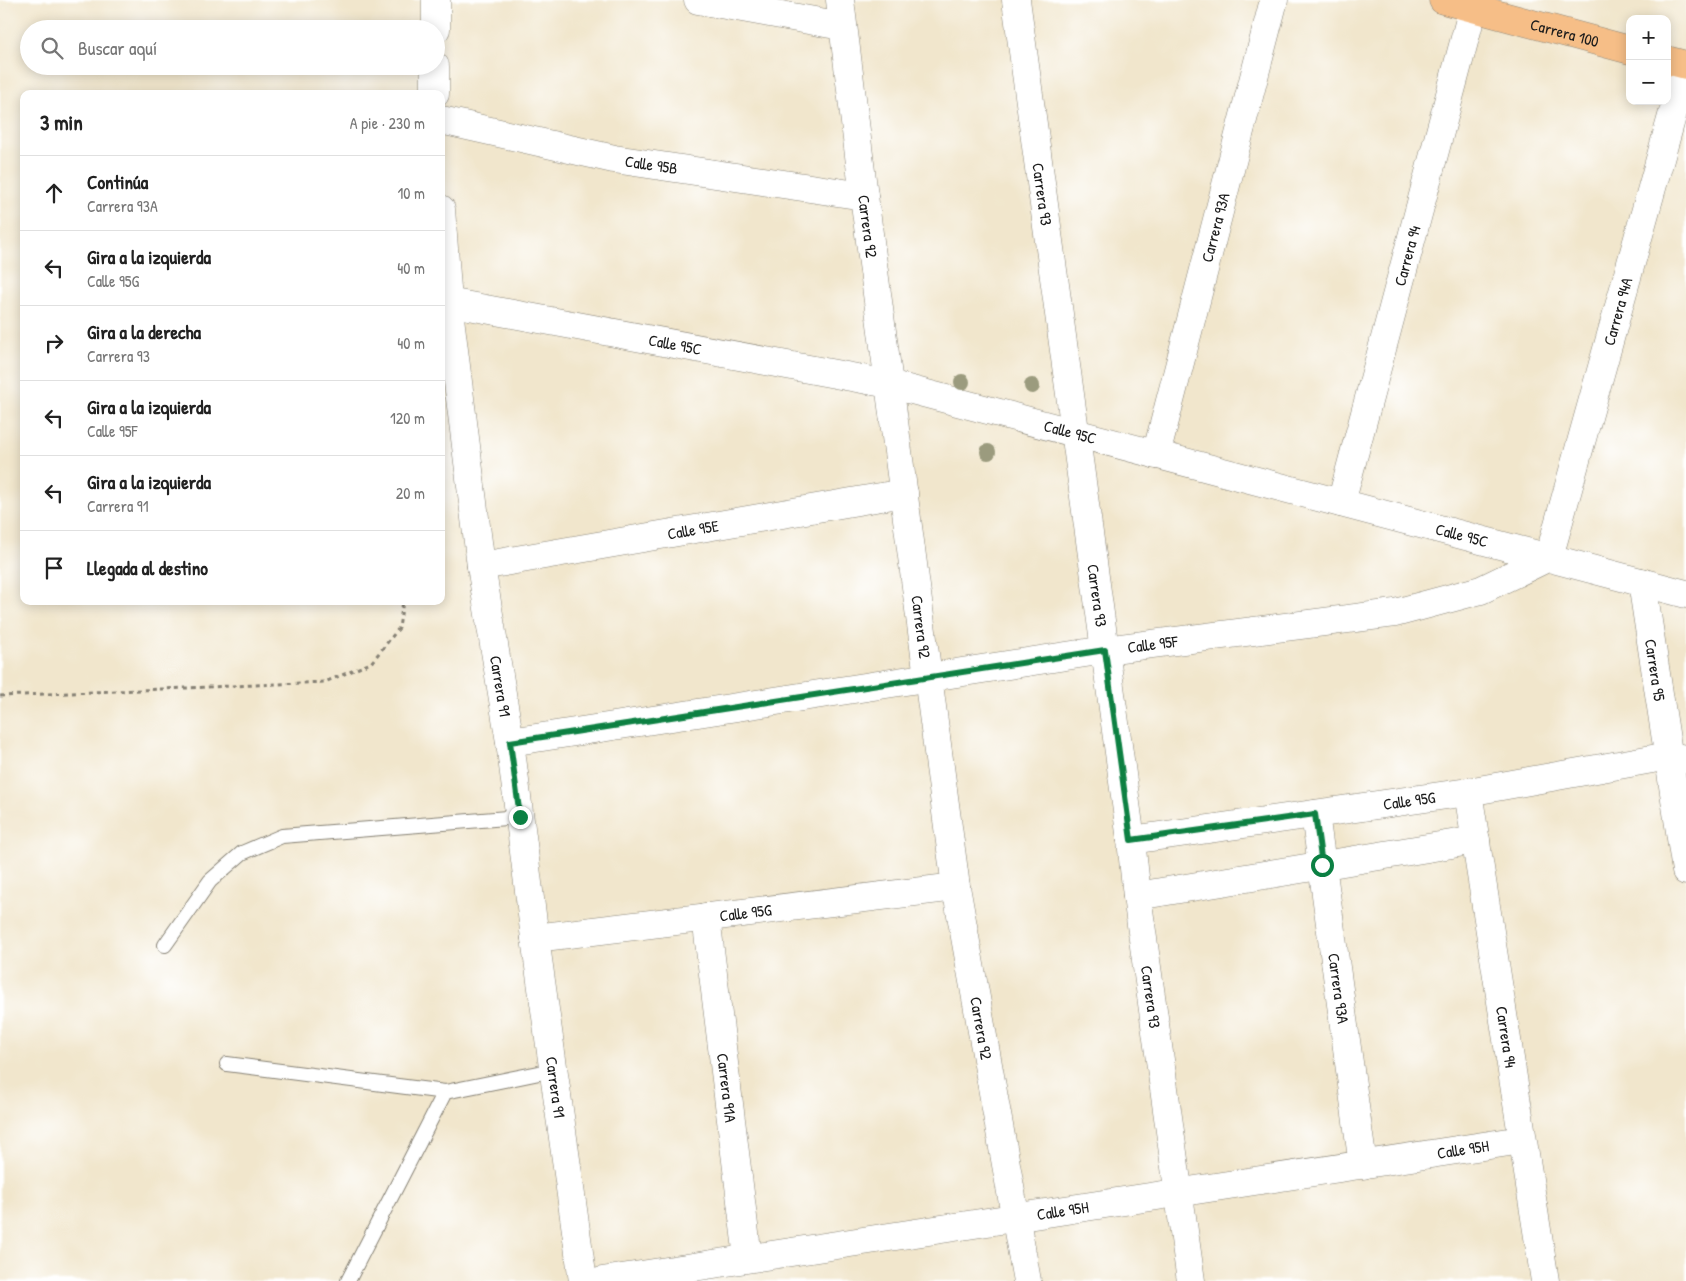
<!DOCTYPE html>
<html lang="es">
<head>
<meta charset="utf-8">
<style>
  body { margin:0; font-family:"Patrick Hand",sans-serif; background:#f6f6f6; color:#222 }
  .controls { position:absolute; right:15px; top:15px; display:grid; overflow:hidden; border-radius:10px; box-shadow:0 2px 12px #0003 }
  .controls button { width:45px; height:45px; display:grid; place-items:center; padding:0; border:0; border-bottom:1px solid #e0e0e0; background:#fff; color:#222; font:25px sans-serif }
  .stop { position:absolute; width:15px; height:15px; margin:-11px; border:4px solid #0b8043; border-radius:50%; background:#fff }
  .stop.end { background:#0b8043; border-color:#fff; box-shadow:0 1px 5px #0008 }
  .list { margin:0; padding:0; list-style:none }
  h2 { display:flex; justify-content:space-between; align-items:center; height:65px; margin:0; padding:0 20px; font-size:21px }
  h2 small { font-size:16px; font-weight:400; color:#767676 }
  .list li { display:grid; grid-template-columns:32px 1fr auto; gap:15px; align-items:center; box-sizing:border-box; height:75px; padding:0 20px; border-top:1px solid #e0e0e0 }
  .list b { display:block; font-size:19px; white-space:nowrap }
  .list p { margin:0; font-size:16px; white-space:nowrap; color:#767676 }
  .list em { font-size:16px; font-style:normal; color:#767676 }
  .icon { flex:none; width:28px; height:28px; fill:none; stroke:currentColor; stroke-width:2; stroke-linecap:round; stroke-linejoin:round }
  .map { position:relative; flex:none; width:1686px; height:1281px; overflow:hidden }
  .search { position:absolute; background:#fff; box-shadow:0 2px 12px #0003; left:20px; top:20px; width:425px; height:55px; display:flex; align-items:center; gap:12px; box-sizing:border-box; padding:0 18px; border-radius:28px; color:#767676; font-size:19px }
  .panel { position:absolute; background:#fff; box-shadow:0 2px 12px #0003; left:20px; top:90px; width:425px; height:515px; border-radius:10px }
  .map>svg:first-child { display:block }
</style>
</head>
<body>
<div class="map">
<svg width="1686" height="1281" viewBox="0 0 1686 1281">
  <rect width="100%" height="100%" fill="#fff"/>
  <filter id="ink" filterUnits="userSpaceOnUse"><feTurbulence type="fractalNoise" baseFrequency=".02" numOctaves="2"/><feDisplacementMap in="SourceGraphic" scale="10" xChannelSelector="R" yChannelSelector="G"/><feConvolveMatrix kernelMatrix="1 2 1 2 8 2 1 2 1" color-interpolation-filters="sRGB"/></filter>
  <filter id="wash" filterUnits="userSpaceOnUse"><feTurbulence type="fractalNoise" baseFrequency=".0096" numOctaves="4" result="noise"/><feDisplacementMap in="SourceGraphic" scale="20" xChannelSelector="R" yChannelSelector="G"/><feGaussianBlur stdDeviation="1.12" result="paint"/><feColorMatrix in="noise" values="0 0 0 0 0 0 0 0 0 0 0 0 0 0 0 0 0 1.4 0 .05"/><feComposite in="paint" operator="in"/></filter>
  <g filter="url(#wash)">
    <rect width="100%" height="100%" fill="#f1e6cc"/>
  </g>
  <g filter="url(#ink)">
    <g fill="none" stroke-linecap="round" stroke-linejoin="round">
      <defs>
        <path id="lane" d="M165 945 210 881 242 853 282 836 520 817
          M227 1064 445 1092 554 1070
          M348 1281 445 1092"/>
        <g id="street">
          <path d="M698 0 842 26"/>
          <path id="s1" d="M840 0 864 196 956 887 1027 1281"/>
          <path id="s2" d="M1016 0 1131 840 1137 896 1191 1281"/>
          <path d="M436 29V0"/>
          <path d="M435 94V66"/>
          <path id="s3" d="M441 120 614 159 864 196"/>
          <path id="s4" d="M441 209 448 302 481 566 510 742 535 938 583 1281"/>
          <path id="s5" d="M448 302 889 384 1686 594"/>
          <path id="s6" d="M1156 455 1274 0"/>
          <path id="s7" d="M1341 503 1473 8"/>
          <path id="s8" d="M481 566 904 493"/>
          <path id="s9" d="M1642 582 1686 871"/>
          <path id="s10" d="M510 742 1105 650 1395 613 1481 590 1549 557 1686 66"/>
          <path id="s11" d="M1468 792 1545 1281"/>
          <path id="s12" d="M1315 814 1363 1165"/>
          <path id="s13" d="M1131 840 1468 792 1669 756 1686 759"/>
          <path d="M1137 896 1476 840"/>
          <path id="s14" d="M706 917 748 1258"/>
          <path id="s15" d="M535 938 956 887"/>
          <path id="s16" d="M602 1281 1522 1140"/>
        </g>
        <g id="highway">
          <path id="s17" d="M1443 0 1630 50"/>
          <path d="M1667 60 1686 65"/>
        </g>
      </defs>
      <use href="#lane" stroke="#868174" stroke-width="16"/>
      <use href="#street" stroke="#868174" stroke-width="29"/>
      <use href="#highway" stroke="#868174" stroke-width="29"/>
      <path stroke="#868174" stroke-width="3" stroke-dasharray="4 4" stroke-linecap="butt" d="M0 696 325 682 371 663 399 628 403 601"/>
      <use href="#lane" stroke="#fff" stroke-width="14"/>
      <use href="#street" stroke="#fff" stroke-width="28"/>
      <use href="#highway" stroke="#f6be87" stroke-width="28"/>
    </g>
    <g fill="#9b9b7e">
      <circle cx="962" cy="382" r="8"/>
      <circle cx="1032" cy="386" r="8"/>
      <circle cx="988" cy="452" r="8"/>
    </g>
  </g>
  <g fill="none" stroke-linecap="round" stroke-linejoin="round" filter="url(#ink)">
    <path stroke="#0b8043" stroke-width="6" d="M520 817 510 742 1105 650 1131 840 1315 814 1322 865"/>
  </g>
  <g text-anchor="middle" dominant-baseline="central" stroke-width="4" stroke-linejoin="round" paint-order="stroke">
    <g font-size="16" fill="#1c1c1c" stroke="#fff">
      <text stroke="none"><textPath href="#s17" startOffset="126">Carrera 100</textPath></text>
      <text stroke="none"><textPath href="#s3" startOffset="215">Calle 95B</textPath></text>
      <text stroke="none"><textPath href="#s2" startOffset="196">Carrera 93</textPath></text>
      <text stroke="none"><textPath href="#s1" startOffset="228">Carrera 92</textPath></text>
      <text stroke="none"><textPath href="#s6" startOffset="235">Carrera 93A</textPath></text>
      <text stroke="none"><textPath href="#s7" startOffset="256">Carrera 94</textPath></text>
      <text stroke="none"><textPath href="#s10" startOffset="1314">Carrera 94A</textPath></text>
      <text stroke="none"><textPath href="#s5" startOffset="231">Calle 95C</textPath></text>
      <text stroke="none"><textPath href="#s5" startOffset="636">Calle 95C</textPath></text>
      <text stroke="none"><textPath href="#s8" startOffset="215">Calle 95E</textPath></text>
      <text stroke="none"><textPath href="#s5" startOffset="1041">Calle 95C</textPath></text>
      <text stroke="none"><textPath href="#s2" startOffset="601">Carrera 93</textPath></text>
      <text stroke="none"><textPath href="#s1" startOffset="632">Carrera 92</textPath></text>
      <text stroke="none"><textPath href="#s10" startOffset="650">Calle 95F</textPath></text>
      <text stroke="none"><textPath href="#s9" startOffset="89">Carrera 95</textPath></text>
      <text stroke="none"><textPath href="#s4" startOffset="481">Carrera 91</textPath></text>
      <text stroke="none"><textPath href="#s13" startOffset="281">Calle 95G</textPath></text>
      <text stroke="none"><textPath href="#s15" startOffset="212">Calle 95G</textPath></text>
      <text stroke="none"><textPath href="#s12" startOffset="176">Carrera 93A</textPath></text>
      <text stroke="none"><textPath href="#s2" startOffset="1006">Carrera 93</textPath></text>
      <text stroke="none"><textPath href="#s1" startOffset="1038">Carrera 92</textPath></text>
      <text stroke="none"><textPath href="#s11" startOffset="248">Carrera 94</textPath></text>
      <text stroke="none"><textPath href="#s4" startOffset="886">Carrera 91</textPath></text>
      <text stroke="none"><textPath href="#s14" startOffset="172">Carrera 91A</textPath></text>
      <text stroke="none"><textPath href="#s16" startOffset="871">Calle 95H</textPath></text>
      <text stroke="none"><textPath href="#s16" startOffset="466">Calle 95H</textPath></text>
    </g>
  </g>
</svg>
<div class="controls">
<button>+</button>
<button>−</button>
</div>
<div class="stop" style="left:1322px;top:865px"></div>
<div class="stop end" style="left:520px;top:817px"></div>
<div class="search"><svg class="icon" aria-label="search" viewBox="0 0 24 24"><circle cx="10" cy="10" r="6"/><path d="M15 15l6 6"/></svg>Buscar aquí</div>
<section class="panel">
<h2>3 min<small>A pie · 230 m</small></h2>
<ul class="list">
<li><svg class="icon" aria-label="ahead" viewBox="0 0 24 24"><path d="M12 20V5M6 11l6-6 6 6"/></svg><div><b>Continúa</b><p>Carrera 93A</p></div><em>10 m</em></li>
<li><svg class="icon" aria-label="left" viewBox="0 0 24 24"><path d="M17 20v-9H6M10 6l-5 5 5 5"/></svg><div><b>Gira a la izquierda</b><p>Calle 95G</p></div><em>40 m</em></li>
<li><svg class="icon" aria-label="right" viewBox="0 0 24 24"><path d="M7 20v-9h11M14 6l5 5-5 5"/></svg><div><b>Gira a la derecha</b><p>Carrera 93</p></div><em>40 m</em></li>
<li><svg class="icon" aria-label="left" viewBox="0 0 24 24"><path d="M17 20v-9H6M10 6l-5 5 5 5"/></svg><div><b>Gira a la izquierda</b><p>Calle 95F</p></div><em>120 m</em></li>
<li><svg class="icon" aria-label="left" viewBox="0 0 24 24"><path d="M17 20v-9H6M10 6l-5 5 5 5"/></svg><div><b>Gira a la izquierda</b><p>Carrera 91</p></div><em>20 m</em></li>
<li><svg class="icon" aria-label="arrive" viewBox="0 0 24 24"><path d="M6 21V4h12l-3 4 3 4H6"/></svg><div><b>Llegada al destino</b></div></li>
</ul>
</section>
</div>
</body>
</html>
